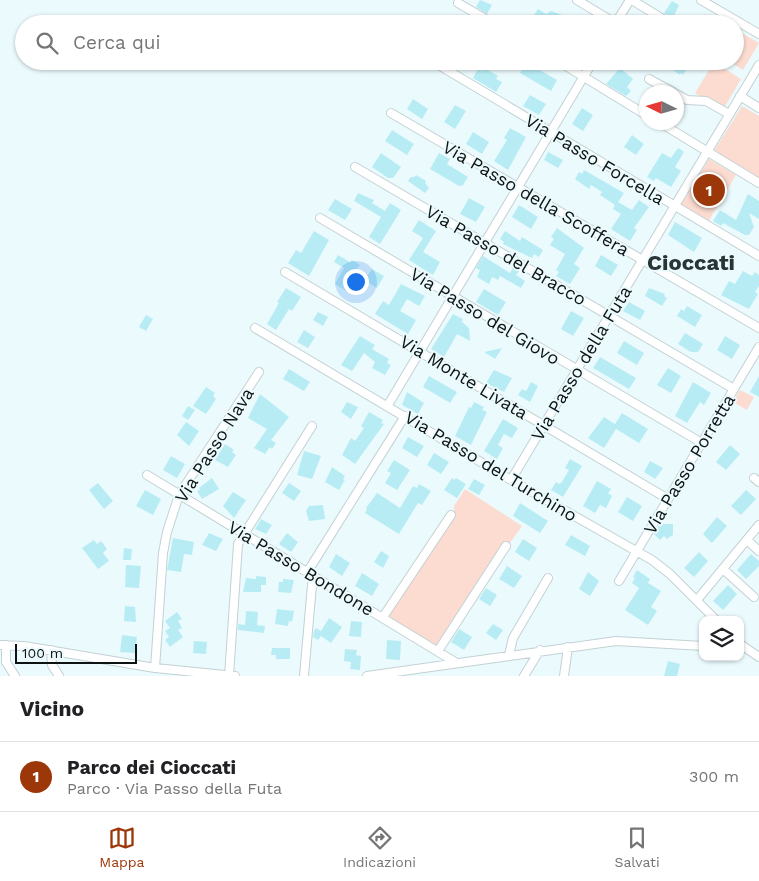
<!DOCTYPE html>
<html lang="it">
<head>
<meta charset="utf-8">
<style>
  body { margin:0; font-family:"Work Sans",sans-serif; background:#f6f6f6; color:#202124 }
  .controls { position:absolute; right:15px; bottom:15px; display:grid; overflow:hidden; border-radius:10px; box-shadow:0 1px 4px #0004 }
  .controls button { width:45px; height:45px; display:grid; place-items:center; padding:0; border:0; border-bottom:1px solid #e0e0e0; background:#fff; color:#202124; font:25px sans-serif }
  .compass { position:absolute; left:639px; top:85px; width:45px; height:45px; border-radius:50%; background:#fff; box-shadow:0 1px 4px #0004; rotate:275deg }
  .scale { position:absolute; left:15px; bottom:12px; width:122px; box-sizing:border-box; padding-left:5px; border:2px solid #0d1213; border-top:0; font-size:14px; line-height:18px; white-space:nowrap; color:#0d1213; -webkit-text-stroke:4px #ebfafd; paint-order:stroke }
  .you { position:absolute; left:355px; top:281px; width:18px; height:18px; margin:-12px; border:4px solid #fff; border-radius:50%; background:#1a73e8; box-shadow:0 0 0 8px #1a73e833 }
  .badge { display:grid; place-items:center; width:32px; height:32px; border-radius:50%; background:#9c370a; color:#fff; font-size:16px; font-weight:700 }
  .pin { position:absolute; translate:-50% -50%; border:2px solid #fff; box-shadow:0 1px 5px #0006 }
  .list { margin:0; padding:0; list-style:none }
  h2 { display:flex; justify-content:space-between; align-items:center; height:65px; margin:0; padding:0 20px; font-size:21px }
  h2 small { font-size:16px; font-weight:400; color:#757577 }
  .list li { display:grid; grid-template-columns:32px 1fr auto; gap:15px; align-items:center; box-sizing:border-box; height:70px; padding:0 20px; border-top:1px solid #e0e0e0 }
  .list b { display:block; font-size:19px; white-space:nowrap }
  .list p { margin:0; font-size:16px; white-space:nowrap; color:#757577 }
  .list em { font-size:16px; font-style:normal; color:#757577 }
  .icon { flex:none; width:28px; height:28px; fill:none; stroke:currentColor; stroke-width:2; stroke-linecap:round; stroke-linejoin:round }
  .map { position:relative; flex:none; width:759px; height:676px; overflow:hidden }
  .search { position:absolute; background:#fff; box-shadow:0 1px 4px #0004; left:15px; right:15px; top:15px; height:55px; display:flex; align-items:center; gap:12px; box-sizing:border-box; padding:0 18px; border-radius:28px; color:#757577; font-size:19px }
  .sheet { height:135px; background:#fff }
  nav { display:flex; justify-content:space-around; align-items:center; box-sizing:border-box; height:70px; border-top:1px solid #e0e0e0; background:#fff; font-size:14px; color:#757577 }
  nav a { display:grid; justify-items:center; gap:2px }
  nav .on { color:#9c370a }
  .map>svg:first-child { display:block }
</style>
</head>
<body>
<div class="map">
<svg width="759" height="676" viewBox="0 0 759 676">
  <rect width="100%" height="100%" fill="#ebfafd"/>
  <path fill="#fcdcd1" d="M740 32 759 43 743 70 729 61H735V40Z
    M714 62 741 79 723 110 695 93Z
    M742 106 759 116V178L714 151Z
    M709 159 736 175 708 222 681 205Z
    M740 390 754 397 747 410 733 402Z
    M465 489 522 526 436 648 388 619 387 613 454 513V506Z"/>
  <path fill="#b8ecf5" d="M480 0 492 5 487 14 476 7Z
    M672 1 679 5 673 18 664 13Z
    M538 9 546 14 551 11 565 16 561 24H534L530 22Z
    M676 61H692L683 75 681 73 680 75 671 69Z
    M526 62 557 80 551 91 520 73Z
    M483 67 498 76 496 79 502 82 496 92 473 78 478 69 481 71Z
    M620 68 633 79 627 87 631 91 626 96 606 84Z
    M530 95 546 104 539 115 523 106Z
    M413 99 428 109 422 119 407 109Z
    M455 105 466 111 455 129 444 122Z
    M582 108 593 115 583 131 572 124Z
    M510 128 526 137 508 170 494 161 507 140 504 138Z
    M392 130 414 144 407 155 385 141Z
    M473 132 489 142 482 154 466 144Z
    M632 135 644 144 636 155 624 147Z
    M678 148 684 152 675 167 681 171 671 187 656 178 654 181 647 177 662 153 671 158Z
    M548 152 563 160 558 168 544 160Z
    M381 153 401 167 393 178H388L372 167Z
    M439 153 450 159 447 164 468 177 463 185 459 186 430 169Z
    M584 170 624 193 618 202 632 210 639 200 649 207 634 228 637 230 630 241 611 229 621 214 613 209 615 205 600 195 602 192 591 185 589 189 575 179 579 172 582 174Z
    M416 175 426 181 425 183 429 188 425 193 408 181 411 177H414Z
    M358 193 374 200 372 203 385 211 390 203 401 210 380 244 369 237 381 217 354 201Z
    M748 194 759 201V219L749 213 754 227 749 235H745L723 223 721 226 713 221 720 210 736 220Z
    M469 198 485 207 476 222 460 214Z
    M335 199 352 209 345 220 328 210Z
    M519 205 538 217 531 229 512 217Z
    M419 220 436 231 423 252 440 262 433 275 409 260 423 238 412 231Z
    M675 222 702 238 694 252 668 235Z
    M557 228 584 248 574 264 580 268 570 284 556 276 559 272 556 270 565 254 550 245 554 239 551 237Z
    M314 231 329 240 309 276 288 263 296 250 301 253Z
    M505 231 520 241 522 237 543 250 539 257 534 254 532 258 503 244 504 242 500 239Z
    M338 255 350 262 352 260 360 265 357 268 368 275 372 269 384 276 377 288 356 275 346 291 335 284 344 268 334 262Z
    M601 255 618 265 611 276 595 266Z
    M483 256 510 273 513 267 519 271 516 275 525 281 521 288 500 276 498 280 492 277 489 284 477 277 480 270 476 268Z
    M743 271 752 276 755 272 759 275V286L755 292 758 294 749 309 721 295 729 281 735 284Z
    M401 284 425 296 419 306 407 299 400 311 416 320 408 334 375 314 383 301 389 305Z
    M286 288 301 297 292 311 289 309 276 330 267 324 279 303 277 302Z
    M649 288 665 294 664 296 667 298 662 306 645 296Z
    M484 289 506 302 498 315 476 302Z
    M629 302 645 311 640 320 623 311Z
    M687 306 702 315 695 327 677 316 681 309 684 311Z
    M571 311 584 318 573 336 561 329Z
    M318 312 328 317 323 326 313 320Z
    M453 314 463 319 462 322 469 328 470 341 457 334 444 357 431 349Z
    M146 315 153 319 146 331 139 327Z
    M304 330 315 337 308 348 297 342Z
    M685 333 703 344 698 352H691L678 344Z
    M360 336 375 345 372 349 389 359 387 363 391 365 385 375 372 368 375 362 364 353 352 371 341 365Z
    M725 336 740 345 732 359 717 350Z
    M624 341 644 353 637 365 617 353Z
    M502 348 495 359 484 352Z
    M600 357 636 378 629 389 593 368Z
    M668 368 681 376 671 393 657 385Z
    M289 369 310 382 304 391 283 379Z
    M494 370 512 378 504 392 486 383Z
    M429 376 457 392 450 403 423 387Z
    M759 376V397L750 392Z
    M531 382 538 386 530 402 518 395 522 389 526 391Z
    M693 382 711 393 704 405 700 402 687 423 675 416Z
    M206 387 215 393 213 396 216 399 206 414 193 406Z
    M407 392 424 403 418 414 402 405Z
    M260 394 289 417 271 440 276 443 272 449 270 447 265 454 254 448 267 429 248 418Z
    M347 402 358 407 351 419 341 412Z
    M474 402 484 407 482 410 487 412 471 445 455 436 469 407 471 408Z
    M188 406 195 410 188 420 182 416Z
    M369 412 383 420 381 423 384 424 355 464 342 455 351 438 355 441 364 428 361 426Z
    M622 413 648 429 639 443 616 429 604 448 588 438 604 417 615 424Z
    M503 419 518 428 512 438 504 434 498 445 503 448 497 459 484 451Z
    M186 422 199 431 189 446 177 435Z
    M408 437 424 446 417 457 402 448Z
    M225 444 234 450 232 452 236 455 228 467 215 460Z
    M730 445 740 454 726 470 716 462Z
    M304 451 321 456 312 479 297 475Z
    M434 453 449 462 441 474 427 465Z
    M171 456 185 464 177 478 163 470Z
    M570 459 582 466 563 497 551 490 556 482 559 484 562 482 569 470 565 468Z
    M394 460 410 470 397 490 385 483 391 473 387 471Z
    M650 461 663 468 655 479 644 472Z
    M332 467 345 476 343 479 345 480 339 490 325 482Z
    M212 478 219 489 202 499 197 491 200 490 199 488Z
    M452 478 454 480 456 478 466 484 457 498 444 490Z
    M474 479 485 485 479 495 468 489Z
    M597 481 611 489 608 493 612 496 606 508 600 505 595 513 583 506Z
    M98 483 113 501 104 509 89 490Z
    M289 483 301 491 294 501 282 493Z
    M419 484 431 491 422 505 418 503 399 534 365 513 367 509 366 508 377 493 400 508 413 486 417 488Z
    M145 490 161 499 153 515 136 506Z
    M746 490 756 499 741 515 731 506Z
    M233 492 246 500 234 518 223 506Z
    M627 497 642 506 633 521 618 512Z
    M520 503 548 521 540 533 513 516Z
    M323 505 325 519 309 521 306 511 309 506Z
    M717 517 727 526 712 543 703 534Z
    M261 519 272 525 266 534 255 529Z
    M660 524H673V535L667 539 664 536 660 540 654 534Z
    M209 533 223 539 216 551 202 545Z
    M287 533 298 542 291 552 279 544Z
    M571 535 590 546 585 556 565 545Z
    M173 538 194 542 192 555 184 554 181 572 167 570Z
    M523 539 537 548 529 561 515 552Z
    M94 540 97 544 101 541 107 549 103 553 109 561 98 569 82 548Z
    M124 548 132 549 131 560H123Z
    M381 551 389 556 383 568 374 562Z
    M699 552 708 561 694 577 684 568Z
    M336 554 350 563 342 576 329 567Z
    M751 554 759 561V566L746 579 737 570Z
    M126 565 141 566 139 588 125 587Z
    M507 566 522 576 514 588 499 579Z
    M637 570 650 579 648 583 661 591 651 607 657 611 648 625 625 610 639 588 632 583 635 578 633 577Z
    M588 572 599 581 590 596 579 589Z
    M362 573 379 584 372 596 355 586Z
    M256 576 266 577V585H261V592H243L246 578 256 579Z
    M283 579 294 580 291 593 278 592 279 582H283Z
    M728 585 737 594 723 610 713 601Z
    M486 588 497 595 490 606 479 599Z
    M125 606 135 607 136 622 124 621Z
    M277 609 294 611 292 622 289 621 288 626 275 624Z
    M246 611 258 612 257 625 265 626 264 633 238 630V624L245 625Z
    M177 612 182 619 178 621 182 628 178 630 183 637 170 647 165 640 169 637 165 631 170 628 165 621Z
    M329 618 342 627 331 643 321 636 318 640 313 637 314 631 316 628 321 631Z
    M351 621 362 622 361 637 349 636Z
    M493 624 503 630 496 640 486 633Z
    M459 629 472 637 464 650 451 642Z
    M122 635 137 637 135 653 120 652Z
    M387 640 401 641 400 660 386 659Z
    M194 641 207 642 206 654 193 653Z
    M272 648H290V659H276V655H271Z
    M345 649 357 650 356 655 361 656 360 670 350 669 351 662 344 661Z
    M668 661 680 664 677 676H664Z"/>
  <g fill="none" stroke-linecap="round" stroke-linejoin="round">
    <defs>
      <path id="street" d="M577 0 615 23
        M632 0 671 24
        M701 0 759 34
        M458 3 494 24
        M615 24 630 0
        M432 61 759 256
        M558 61 646 115
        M649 79 673 92
        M676 94 687 100 706 101 729 114
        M740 96 759 108
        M391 113 759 328
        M659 122 759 183
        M355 167 734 389
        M320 218 702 443
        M285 272 668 499
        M255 328 511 480 652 560 670 574 716 620
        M388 405 593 61
        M147 475 455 662
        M754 478 759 482
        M511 480 759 65
        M747 540 759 551
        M723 569 754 597
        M308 571 405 416
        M619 581 759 347
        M697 600 759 525
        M383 617 451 515
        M740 644 759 657
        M0 645 24 646 155 668 235 676
        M6 645V662L15 676
        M51 650 52 665 59 676
        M438 651 506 546
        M509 655 513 638 548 578
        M155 668 163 553 167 532 179 495 259 372
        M229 676 238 544 312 426
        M304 676 313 574
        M367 676 616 641 703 646
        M524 676 540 650
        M564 676 568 647"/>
    </defs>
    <use href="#street" stroke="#c3d1d4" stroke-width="10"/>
    <use href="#street" stroke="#fff" stroke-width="8"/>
  </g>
  <g text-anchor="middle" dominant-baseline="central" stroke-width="4" stroke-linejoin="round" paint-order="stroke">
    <g font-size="18" fill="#0d1213" stroke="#ebfafd">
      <text transform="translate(595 159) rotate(31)">Via Passo Forcella</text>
      <text transform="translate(536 198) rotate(30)">Via Passo della Scoffera</text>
      <text transform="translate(506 255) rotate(30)">Via Passo del Bracco</text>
      <text transform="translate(485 316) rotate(31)">Via Passo del Giovo</text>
      <text transform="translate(581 363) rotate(-59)">Via Passo della Futa</text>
      <text transform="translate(464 377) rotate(31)">Via Monte Livata</text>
      <text transform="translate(214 445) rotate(-58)">Via Passo Nava</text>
      <text transform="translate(689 464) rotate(-59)">Via Passo Porretta</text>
      <text transform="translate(491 466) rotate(31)">Via Passo del Turchino</text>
      <text transform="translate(301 568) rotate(31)">Via Passo Bondone</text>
    </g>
    <g font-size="22" font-weight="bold" fill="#283436" stroke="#ebfafd">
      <text x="691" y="262">Cioccati</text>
    </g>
  </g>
</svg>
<div class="controls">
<button><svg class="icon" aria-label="layers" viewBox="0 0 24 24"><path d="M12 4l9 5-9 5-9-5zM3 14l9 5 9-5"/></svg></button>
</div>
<svg class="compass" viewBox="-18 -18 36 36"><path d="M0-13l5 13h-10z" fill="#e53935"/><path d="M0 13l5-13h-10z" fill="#757577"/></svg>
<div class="scale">100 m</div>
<div class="you"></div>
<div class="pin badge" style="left:709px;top:190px">1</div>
<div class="search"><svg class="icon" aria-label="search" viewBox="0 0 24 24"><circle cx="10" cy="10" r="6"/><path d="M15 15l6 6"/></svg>Cerca qui</div>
</div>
<section class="sheet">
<h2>Vicino<small></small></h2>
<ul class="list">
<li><span class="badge">1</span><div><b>Parco dei Cioccati</b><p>Parco · Via Passo della Futa</p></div><em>300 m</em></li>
</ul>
</section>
<nav>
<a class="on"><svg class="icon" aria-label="map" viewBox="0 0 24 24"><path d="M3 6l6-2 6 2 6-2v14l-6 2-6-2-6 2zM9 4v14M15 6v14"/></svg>Mappa</a>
<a><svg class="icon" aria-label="directions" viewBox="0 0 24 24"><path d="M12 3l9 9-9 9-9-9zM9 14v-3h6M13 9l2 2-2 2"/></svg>Indicazioni</a>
<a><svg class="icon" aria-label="saved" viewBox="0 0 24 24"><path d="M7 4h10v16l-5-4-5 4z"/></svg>Salvati</a>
</nav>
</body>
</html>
